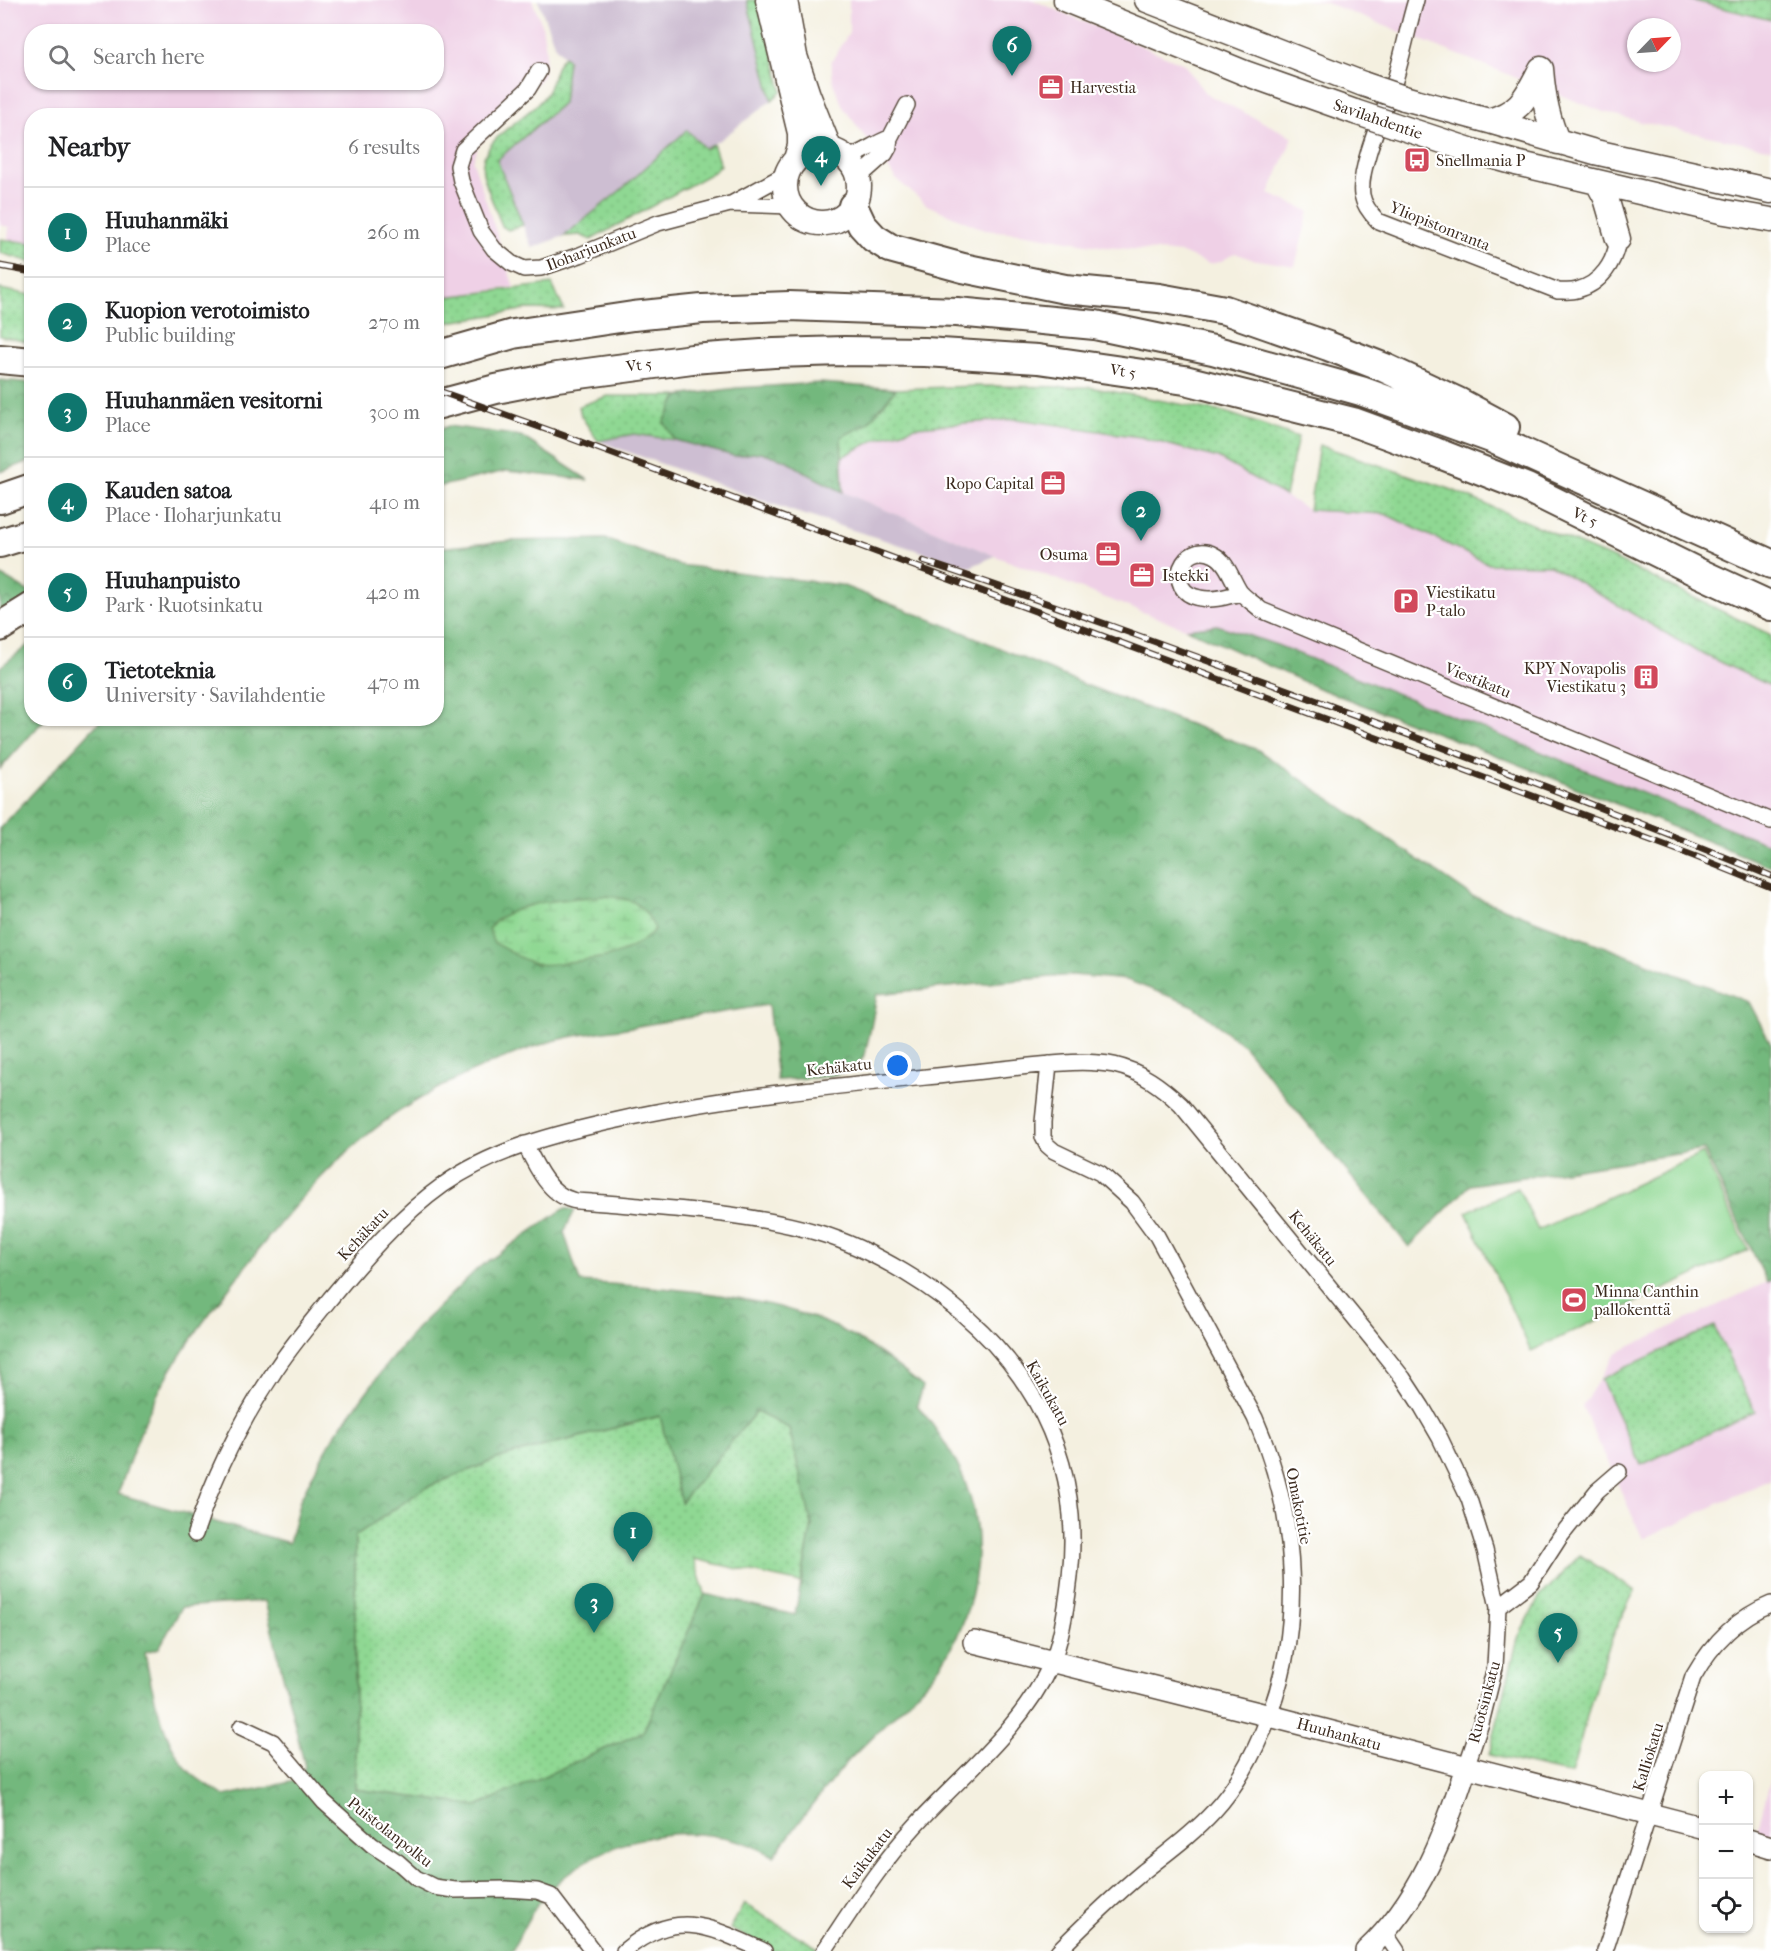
<!DOCTYPE html>
<html lang="en">
<head>
<meta charset="utf-8">
<style>
  body { margin:0; font-family:"IM FELL French Canon",serif; background:#f2f2f2; color:#202124 }
  .controls { position:absolute; right:18px; bottom:18px; display:grid; overflow:hidden; border-radius:12px; box-shadow:0 2px 4px #0004 }
  .controls button { width:54px; height:54px; display:grid; place-items:center; padding:0; border:0; border-bottom:2px solid #e0e0e0; background:#fff; color:#202124; font:30px sans-serif }
  .compass { position:absolute; left:1627px; top:18px; width:54px; height:54px; border-radius:50%; background:#fff; box-shadow:0 2px 4px #0004; rotate:65deg }
  .you { position:absolute; left:898px; top:1066px; width:21px; height:21px; margin:-15px; border:4px solid #fff; border-radius:50%; background:#1a73e8; box-shadow:0 0 0 9px #1a73e833 }
  .badge { display:grid; place-items:center; width:39px; height:39px; border-radius:50%; background:#0f766e; color:#fff; font-size:20px; font-weight:700 }
  .pin { position:absolute; translate:-50% -50px; filter:drop-shadow(0 2px 3px #0008) }
  .pin::after { content:''; position:absolute; top:32px; width:21px; height:18px; background:inherit; clip-path:polygon(0 0,100% 0,50% 100%) }
  .list { margin:0; padding:0; list-style:none }
  h2 { display:flex; justify-content:space-between; align-items:center; height:78px; margin:0; padding:0 24px; font-size:26px }
  h2 small { font-size:20px; font-weight:400; color:#757577 }
  .list li { display:grid; grid-template-columns:39px 1fr auto; gap:18px; align-items:center; box-sizing:border-box; height:90px; padding:0 24px; border-top:2px solid #e0e0e0 }
  .list b { display:block; font-size:22px; white-space:nowrap }
  .list p { margin:0; font-size:20px; white-space:nowrap; color:#757577 }
  .list em { font-size:20px; font-style:normal; color:#757577 }
  .icon { flex:none; width:33px; height:33px; fill:none; stroke:currentColor; stroke-width:2; stroke-linecap:round; stroke-linejoin:round }
  .map { position:relative; flex:none; width:1771px; height:1951px; overflow:hidden }
  .search { position:absolute; background:#fff; box-shadow:0 2px 4px #0004; left:24px; top:24px; width:420px; height:66px; display:flex; align-items:center; gap:15px; box-sizing:border-box; padding:0 21px; border-radius:24px; color:#757577; font-size:22px }
  .panel { position:absolute; background:#fff; box-shadow:0 2px 4px #0004; left:24px; top:108px; width:420px; height:618px; border-radius:24px }
  .map>svg:first-child { display:block }
</style>
</head>
<body>
<div class="map">
<svg width="1771" height="1951" viewBox="0 0 1771 1951">
  <defs>
    <pattern id="grass-dots" width="8" height="8" patternUnits="userSpaceOnUse" patternTransform="scale(1.5)"><rect width="8" height="8" fill="#8fd893"/><path d="M2 2h.1M6 6h.1" fill="none" stroke="#7cba7e" stroke-width="1.8" stroke-linecap="round"/></pattern>
    <pattern id="forest-crowns" width="20" height="18" patternUnits="userSpaceOnUse" patternTransform="scale(1.5)"><rect width="20" height="18" fill="#73b87d"/><path d="M2 6a3 3 0 1 1 6 0M12 15a3 3 0 1 1 6 0" fill="none" stroke="#609666"/></pattern>
    <pattern id="wetland-marsh" width="20" height="14" patternUnits="userSpaceOnUse" patternTransform="scale(1.5)"><rect width="20" height="14" fill="#8fd893"/><path d="M1 5h8M5 5V1M11 12h8M15 12V8" fill="none" stroke="#7cba7e"/></pattern>
  </defs>
  <rect width="100%" height="100%" fill="#fff"/>
  <filter id="ink" filterUnits="userSpaceOnUse"><feTurbulence type="fractalNoise" baseFrequency=".0167" numOctaves="2"/><feDisplacementMap in="SourceGraphic" scale="12" xChannelSelector="R" yChannelSelector="G"/><feConvolveMatrix kernelMatrix="1 2 1 2 8 2 1 2 1" color-interpolation-filters="sRGB"/></filter>
  <filter id="wash" filterUnits="userSpaceOnUse"><feTurbulence type="fractalNoise" baseFrequency=".008" numOctaves="4" result="noise"/><feDisplacementMap in="SourceGraphic" scale="24" xChannelSelector="R" yChannelSelector="G"/><feGaussianBlur stdDeviation="1.35" result="paint"/><feColorMatrix in="noise" values="0 0 0 0 0 0 0 0 0 0 0 0 0 0 0 0 0 1.4 0 .05"/><feComposite in="paint" operator="in"/></filter>
  <g filter="url(#wash)">
    <rect width="100%" height="100%" fill="#f4f0e0"/>
    <path fill="#efd0e6" fill-rule="evenodd" d="M0 0H532L542 25 546 50 543 76 478 146 473 161 514 287 437 298 436 116H32L31 243 8 239 9 227 0 225ZM32 32H436V82H32Z
      M849 0H1033L1184 64 1205 93 1293 137 1269 194 1309 211 1295 266 1251 259 1235 253 1220 262 1209 264 1182 253 1105 247 1021 233 985 230 927 205 896 179 843 107 833 83 831 62 849 33Z
      M1303 0H1771V149L1641 122 1601 111 1337 7 1322 2ZM1636 27H1672V63H1636Z
      M1017 419 1140 437 1218 458 1309 510 1385 514 1489 564 1550 565 1696 651 1771 686V845L1277 645 1217 625 1187 629 995 556 843 492 842 457 877 439 916 427Z
      M1771 1280V1479L1643 1539 1582 1406 1616 1353Z
      M1771 1778V1839L1756 1835Z"/>
    <path fill="#cdbed2" d="M538 0H747L772 100 724 137 705 149 687 131 622 189 564 236 532 248 496 160 563 103 568 60 555 46Z
      M634 434 675 440 734 456 761 452 786 460 808 474 843 492 995 556 970 567 792 511 598 441Z"/>
    <path fill="url(#grass-dots)" stroke="#658158" stroke-width="1.5" d="M747 0H761L782 91 772 100Z
      M1690 0H1771V20Z
      M564 56 568 60 563 103 497 160 523 225 508 230 502 226C496 209 487 191 483 173 477 139 526 120 544 97 555 83 551 69 564 56Z
      M687 130 705 149 713 144 720 165 714 172 591 240 580 235 564 236 622 189Z
      M0 239 31 243V262L0 253Z
      M552 284 564 310 528 309 437 324V298Z
      M0 289 31 295V343L0 336Z
      M976 386 1089 387 1228 413 1298 437 1285 496 1218 458 1140 437 1017 419 916 427 877 439 842 457 840 436 867 424 896 389Z
      M608 396H678L664 422 675 440 634 434 598 441 581 416 579 406Z
      M1319 445 1450 489 1616 560 1771 635V686L1696 651 1550 565 1489 564 1385 514 1309 510Z
      M1714 1326 1755 1412 1641 1465 1601 1379Z
      M756 1411 789 1428 812 1525 801 1583 694 1559 705 1594 643 1732 477 1806 355 1789V1536L425 1488 502 1457 661 1416 681 1502Z
      M1580 1555 1635 1591C1602 1646 1589 1713 1571 1774L1489 1755 1518 1638 1539 1598Z
      M744 1904 818 1948 815 1951H774L730 1929Z"/>
    <path fill="url(#forest-crowns)" stroke="#57714e" stroke-width="1.5" fill-rule="evenodd" d="M0 380 32 383 31 461 0 472Z
      M820 383 896 389 867 424 841 437 843 492 808 474 786 460 761 452 734 456 675 440 664 422 678 396 737 388Z
      M448 426 521 436 588 480 506 471 437 487V431Z
      M605 539 679 565 841 585 958 630 1083 684 1258 750 1472 896 1749 1002 1771 1044V1280L1767 1282 1704 1150 1470 1185 1409 1247 1243 1045 1192 1005 1127 980 1072 975 877 994C875 1006 867 1052 862 1059 848 1080 800 1078 777 1080L768 1005C723 1012 678 1019 633 1027 606 1031 576 1034 549 1042 501 1057 452 1079 409 1105 337 1149 276 1225 226 1292 205 1319 184 1347 167 1377 145 1414 132 1454 118 1494L289 1543 300 1500 317 1466 336 1433 388 1363 416 1329 478 1268 565 1208 575 1210 564 1232 580 1282C657 1287 737 1291 811 1317 853 1331 889 1359 923 1387L917 1405C936 1428 954 1454 965 1482 990 1546 975 1621 933 1675 908 1705 877 1731 850 1759 823 1789 799 1823 774 1856 762 1850 749 1843 736 1840 671 1823 603 1840 554 1886 534 1904 523 1928 512 1951H0V828L102 719 436 718 437 548 511 541ZM756 1412 789 1428 812 1525 795 1615 705 1594 643 1732 477 1806 355 1789V1536L425 1488 502 1457 660 1416 681 1502ZM265 1601 305 1767 295 1781 224 1796C213 1788 199 1781 190 1772 165 1748 150 1685 145 1652L159 1648 182 1607Z
      M2 576 31 593 32 595 0 618V577Z
      M1217 625 1277 645 1771 845V867L1503 758 1318 688 1187 629Z
      M31 643 32 718 45 719 0 769V667Z"/>
    <path fill="url(#wetland-marsh)" stroke="#658158" stroke-width="1.5" d="M603 896C633 898 642 902 655 929 632 956 600 959 567 962 558 963 548 966 539 964 523 961 507 950 493 942L489 928C511 900 570 899 603 896Z"/>
    <path fill="#8fd893" stroke="#658158" stroke-width="1.5" d="M1703 1153 1748 1250 1531 1351 1466 1212 1518 1188 1538 1230Z"/>
  </g>
  <g filter="url(#ink)">
    <g fill="none" stroke-linecap="round" stroke-linejoin="round">
      <defs>
        <path id="street" d="M1416 0C1408 26 1403 54 1395 80 1385 108 1358 168 1362 195 1364 206 1371 214 1378 221L1558 291C1564 291 1571 292 1577 290 1601 284 1615 262 1618 239
          M539 71 528 89 463 150 458 166 461 181 481 231 494 249 511 263 524 269 541 268 580 255 658 223 730 204 790 206
          M846 158C863 154 874 143 890 138
          M858 178 885 154 889 147 890 138 907 105
          M733 203 786 174
          M1241 593C1228 596 1214 601 1200 598 1161 591 1184 539 1214 555 1227 561 1232 580 1240 592 1246 599 1255 604 1261 610L1771 821
          M1049 1064 1043 1122V1137L1047 1145 1054 1151 1100 1173 1132 1202 1157 1236 1255 1418C1298 1517 1306 1630 1263 1731 1251 1759 1235 1789 1213 1812 1193 1834 1168 1852 1144 1871 1114 1896 1086 1923 1058 1951
          M525 1144C535 1164 548 1194 572 1200 577 1202 585 1201 591 1202 607 1203 624 1204 640 1206 701 1211 761 1216 819 1233 850 1242 877 1256 904 1272 1016 1339 1085 1443 1070 1577 1067 1603 1062 1638 1052 1662 1022 1728 964 1773 916 1825 881 1863 853 1908 824 1951
          M195 1534C213 1478 241 1421 274 1372 290 1347 310 1324 329 1300 364 1258 398 1217 443 1185 494 1149 558 1133 618 1120 726 1096 836 1086 946 1075 974 1072 1002 1069 1030 1066 1058 1063 1087 1060 1114 1065 1141 1071 1162 1087 1181 1105L1371 1338 1403 1378 1422 1407 1440 1438 1469 1499 1485 1550 1498 1607
          M241 1727 273 1742 324 1802 372 1845 398 1862 416 1878 434 1887 455 1890 506 1889 537 1891 551 1896 593 1951
          M1466 1767 1481 1723 1495 1667 1498 1607 1531 1582 1560 1537 1597 1491 1619 1472
          M1385 1933 1397 1951
          M624 1951C676 1908 709 1926 764 1951
          M1605 1951 1693 1677C1711 1645 1736 1618 1771 1604"/>
        <path id="secondary" d="M974 1642 1270 1716 1704 1828
          M1748 1840 1771 1847
          M1366 1951C1420 1901 1444 1836 1466 1767"/>
        <path id="primary" d="M768 0 800 133V146L796 159
          M785 0 795 56 808 95 830 150
          M1066 0 1245 73 1355 112
          M1147 0 1363 84
          M1541 69C1543 95 1547 119 1558 142
          M1404 98 1489 121 1595 152 1771 191
          M1489 121C1522 111 1526 97 1541 69
          M1394 125 1473 151 1516 163 1725 212 1771 220
          M785 186a37 37 0 1 1 74 0a37 37 0 1 1-74 0Z
          M1598 183 1606 198 1618 239"/>
        <path id="highway" d="M853 206 862 225 874 238 890 248 963 268 1065 289 1159 298 1225 310 1328 346 1385 368 1460 403 1505 427
          M436 356 513 334 633 316 702 309 789 306 957 312 1095 325 1213 350 1361 391 1491 438 1771 564
          M0 359 32 362
          M436 405 496 389 557 377 692 359 774 353 844 351 925 352 1038 359 1185 380 1353 422 1435 452 1527 488 1697 572 1771 606
          M0 499 32 488
          M0 543 32 533
          M0 627 32 607"/>
      </defs>
      <use href="#street" stroke="#57483b" stroke-width="18"/>
      <use href="#secondary" stroke="#57483b" stroke-width="24"/>
      <use href="#primary" stroke="#57483b" stroke-width="27"/>
      <use href="#highway" stroke="#57483b" stroke-width="32"/>
      <use href="#street" stroke="#fff" stroke-width="15"/>
      <use href="#secondary" stroke="#fff" stroke-width="21"/>
      <use href="#primary" stroke="#fff" stroke-width="24"/>
      <use href="#highway" stroke="#fff" stroke-width="28"/>
      <defs>
        <path id="rail" d="M0 266 32 272
          M436 390 562 435 1694 856 1771 887
          M923 561C1020 593 1115 627 1211 662 1398 730 1586 800 1771 876"/>
      </defs>
      <use href="#rail" stroke="#3b2a1e" stroke-width="7"/>
      <use href="#rail" stroke="#fff" stroke-width="4.5" stroke-dasharray="14" stroke-linecap="butt"/>
      <defs>
        <path id="primary-bridge" d="M1363 84 1404 98
          M1355 112 1394 125"/>
      </defs>
      <use href="#primary-bridge" stroke="#57483b" stroke-width="27" stroke-linecap="butt"/>
      <use href="#primary-bridge" stroke="#fff" stroke-width="24"/>
    </g>
  </g>
  <defs>
    <symbol id="office-square" viewBox="-11 -11 22 22"><rect x="-9" y="-9" width="18" height="18" rx="4" fill="#d1495b" stroke="#fff"/><path d="M-6-3h4V-5.5h4V-3h4V5H-6ZM-1-4.5V-3h2v-1.5ZM-6 0V1H6V0Z" fill="#fff"/></symbol>
    <symbol id="bus-square" viewBox="-11 -11 22 22"><rect x="-9" y="-9" width="18" height="18" rx="4" fill="#d1495b" stroke="#fff"/><path d="M-5-6H5V4H4V6H2V4H-2V6H-4V4H-5ZM-3.5-4V0h7V-4ZM-3.5 1.2v1.5H-2V1.2ZM2 1.2v1.5H3.5V1.2Z" fill="#fff"/></symbol>
    <symbol id="parking-square" viewBox="-11 -11 22 22"><rect x="-9" y="-9" width="18" height="18" rx="4" fill="#d1495b" stroke="#fff"/><path d="M-3.5-5.5H1a3.5 3.5 0 0 1 0 7H-1V5.5H-3.5ZM-1-3.4V-.6H.8a1.4 1.4 0 0 0 0-2.8Z" fill="#fff"/></symbol>
    <symbol id="building-square" viewBox="-11 -11 22 22"><rect x="-9" y="-9" width="18" height="18" rx="4" fill="#d1495b" stroke="#fff"/><path d="M-4-6H4V6H1V3H-1V6H-4ZM-2.5-4.3h1.7v1.8h-1.7ZM.8-4.3h1.7v1.8H.8ZM-2.5-1h1.7V.8h-1.7ZM.8-1h1.7V.8H.8Z" fill="#fff"/></symbol>
    <symbol id="stadium-square" viewBox="-11 -11 22 22"><rect x="-9" y="-9" width="18" height="18" rx="4" fill="#d1495b" stroke="#fff"/><path d="M0-5a6.5 5 0 1 0 0 10a6.5 5 0 1 0 0-10ZM-3.5-1.8h7v3.6h-7Z" fill="#fff"/></symbol>
  </defs>
  <g fill-rule="evenodd">
    <use href="#office-square" x="1036" y="72" width="30" height="30"/>
    <use href="#bus-square" x="1402" y="145" width="30" height="30"/>
    <use href="#office-square" x="1038" y="468" width="30" height="30"/>
    <use href="#office-square" x="1093" y="539" width="30" height="30"/>
    <use href="#office-square" x="1127" y="560" width="30" height="30"/>
    <use href="#parking-square" x="1391" y="586" width="30" height="30"/>
    <use href="#building-square" x="1631" y="662" width="30" height="30"/>
    <use href="#stadium-square" x="1559" y="1285" width="30" height="30"/>
  </g>
  <g text-anchor="middle" dominant-baseline="central" stroke-width="4.5" stroke-linejoin="round" paint-order="stroke">
    <g font-size="16" fill="#3b2a1e" stroke="#fff" text-anchor="start">
      <text x="1070" y="87">Harvestia</text>
      <text x="1436" y="160">Snellmania P</text>
      <text x="1034" y="483" text-anchor="end">Ropo Capital</text>
      <text x="1088" y="554" text-anchor="end">Osuma</text>
      <text x="1162" y="575">Istekki</text>
      <text x="1426" y="592">Viestikatu<tspan x="1426" dy="18">P-talo</tspan></text>
      <text x="1626" y="668" text-anchor="end">KPY Novapolis<tspan x="1626" dy="18">Viestikatu 3</tspan></text>
      <text x="1594" y="1291">Minna Canthin<tspan x="1594" dy="18">pallokenttä</tspan></text>
    </g>
    <g font-size="16" fill="#3b2a1e" stroke="#fff">
      <text transform="translate(1378 119) rotate(19)">Savilahdentie</text>
      <text transform="translate(1440 226) rotate(22)">Yliopistonranta</text>
      <text transform="translate(591 249) rotate(-21)">Iloharjunkatu</text>
      <text transform="translate(639 365) rotate(-7)">Vt 5</text>
      <text transform="translate(1123 371) rotate(9)">Vt 5</text>
      <text transform="translate(1585 517) rotate(26)">Vt 5</text>
      <text transform="translate(1478 680) rotate(22)">Viestikatu</text>
      <text transform="translate(839 1067) rotate(-6)">Kehäkatu</text>
      <text transform="translate(363 1234) rotate(-47)">Kehäkatu</text>
      <text transform="translate(1313 1238) rotate(51)">Kehäkatu</text>
      <text transform="translate(1048 1393) rotate(61)">Kaikukatu</text>
      <text transform="translate(1299 1506) rotate(79)">Omakotitie</text>
      <text transform="translate(1484 1702) rotate(-75)">Ruotsinkatu</text>
      <text transform="translate(1339 1734) rotate(15)">Huuhankatu</text>
      <text transform="translate(1648 1757) rotate(-73)">Kalliokatu</text>
      <text transform="translate(390 1832) rotate(38)">Puistolanpolku</text>
      <text transform="translate(867 1858) rotate(-53)">Kaikukatu</text>
    </g>
  </g>
</svg>
<div class="controls">
<button>+</button>
<button>−</button>
<button><svg class="icon" aria-label="locate" viewBox="0 0 24 24"><circle cx="12" cy="12" r="6"/><path d="M12 2v4M12 18v4M2 12h4M18 12h4"/></svg></button>
</div>
<svg class="compass" viewBox="-18 -18 36 36"><path d="M0-13l5 13h-10z" fill="#e53935"/><path d="M0 13l5-13h-10z" fill="#757577"/></svg>
<div class="you"></div>
<div class="pin badge" style="left:633px;top:1562px">1</div>
<div class="pin badge" style="left:1141px;top:541px">2</div>
<div class="pin badge" style="left:594px;top:1633px">3</div>
<div class="pin badge" style="left:821px;top:186px">4</div>
<div class="pin badge" style="left:1558px;top:1663px">5</div>
<div class="pin badge" style="left:1012px;top:76px">6</div>
<div class="search"><svg class="icon" aria-label="search" viewBox="0 0 24 24"><circle cx="10" cy="10" r="6"/><path d="M15 15l6 6"/></svg>Search here</div>
<section class="panel">
<h2>Nearby<small>6 results</small></h2>
<ul class="list">
<li><span class="badge">1</span><div><b>Huuhanmäki</b><p>Place</p></div><em>260 m</em></li>
<li><span class="badge">2</span><div><b>Kuopion verotoimisto</b><p>Public building</p></div><em>270 m</em></li>
<li><span class="badge">3</span><div><b>Huuhanmäen vesitorni</b><p>Place</p></div><em>300 m</em></li>
<li><span class="badge">4</span><div><b>Kauden satoa</b><p>Place · Iloharjunkatu</p></div><em>410 m</em></li>
<li><span class="badge">5</span><div><b>Huuhanpuisto</b><p>Park · Ruotsinkatu</p></div><em>420 m</em></li>
<li><span class="badge">6</span><div><b>Tietoteknia</b><p>University · Savilahdentie</p></div><em>470 m</em></li>
</ul>
</section>
</div>
</body>
</html>
